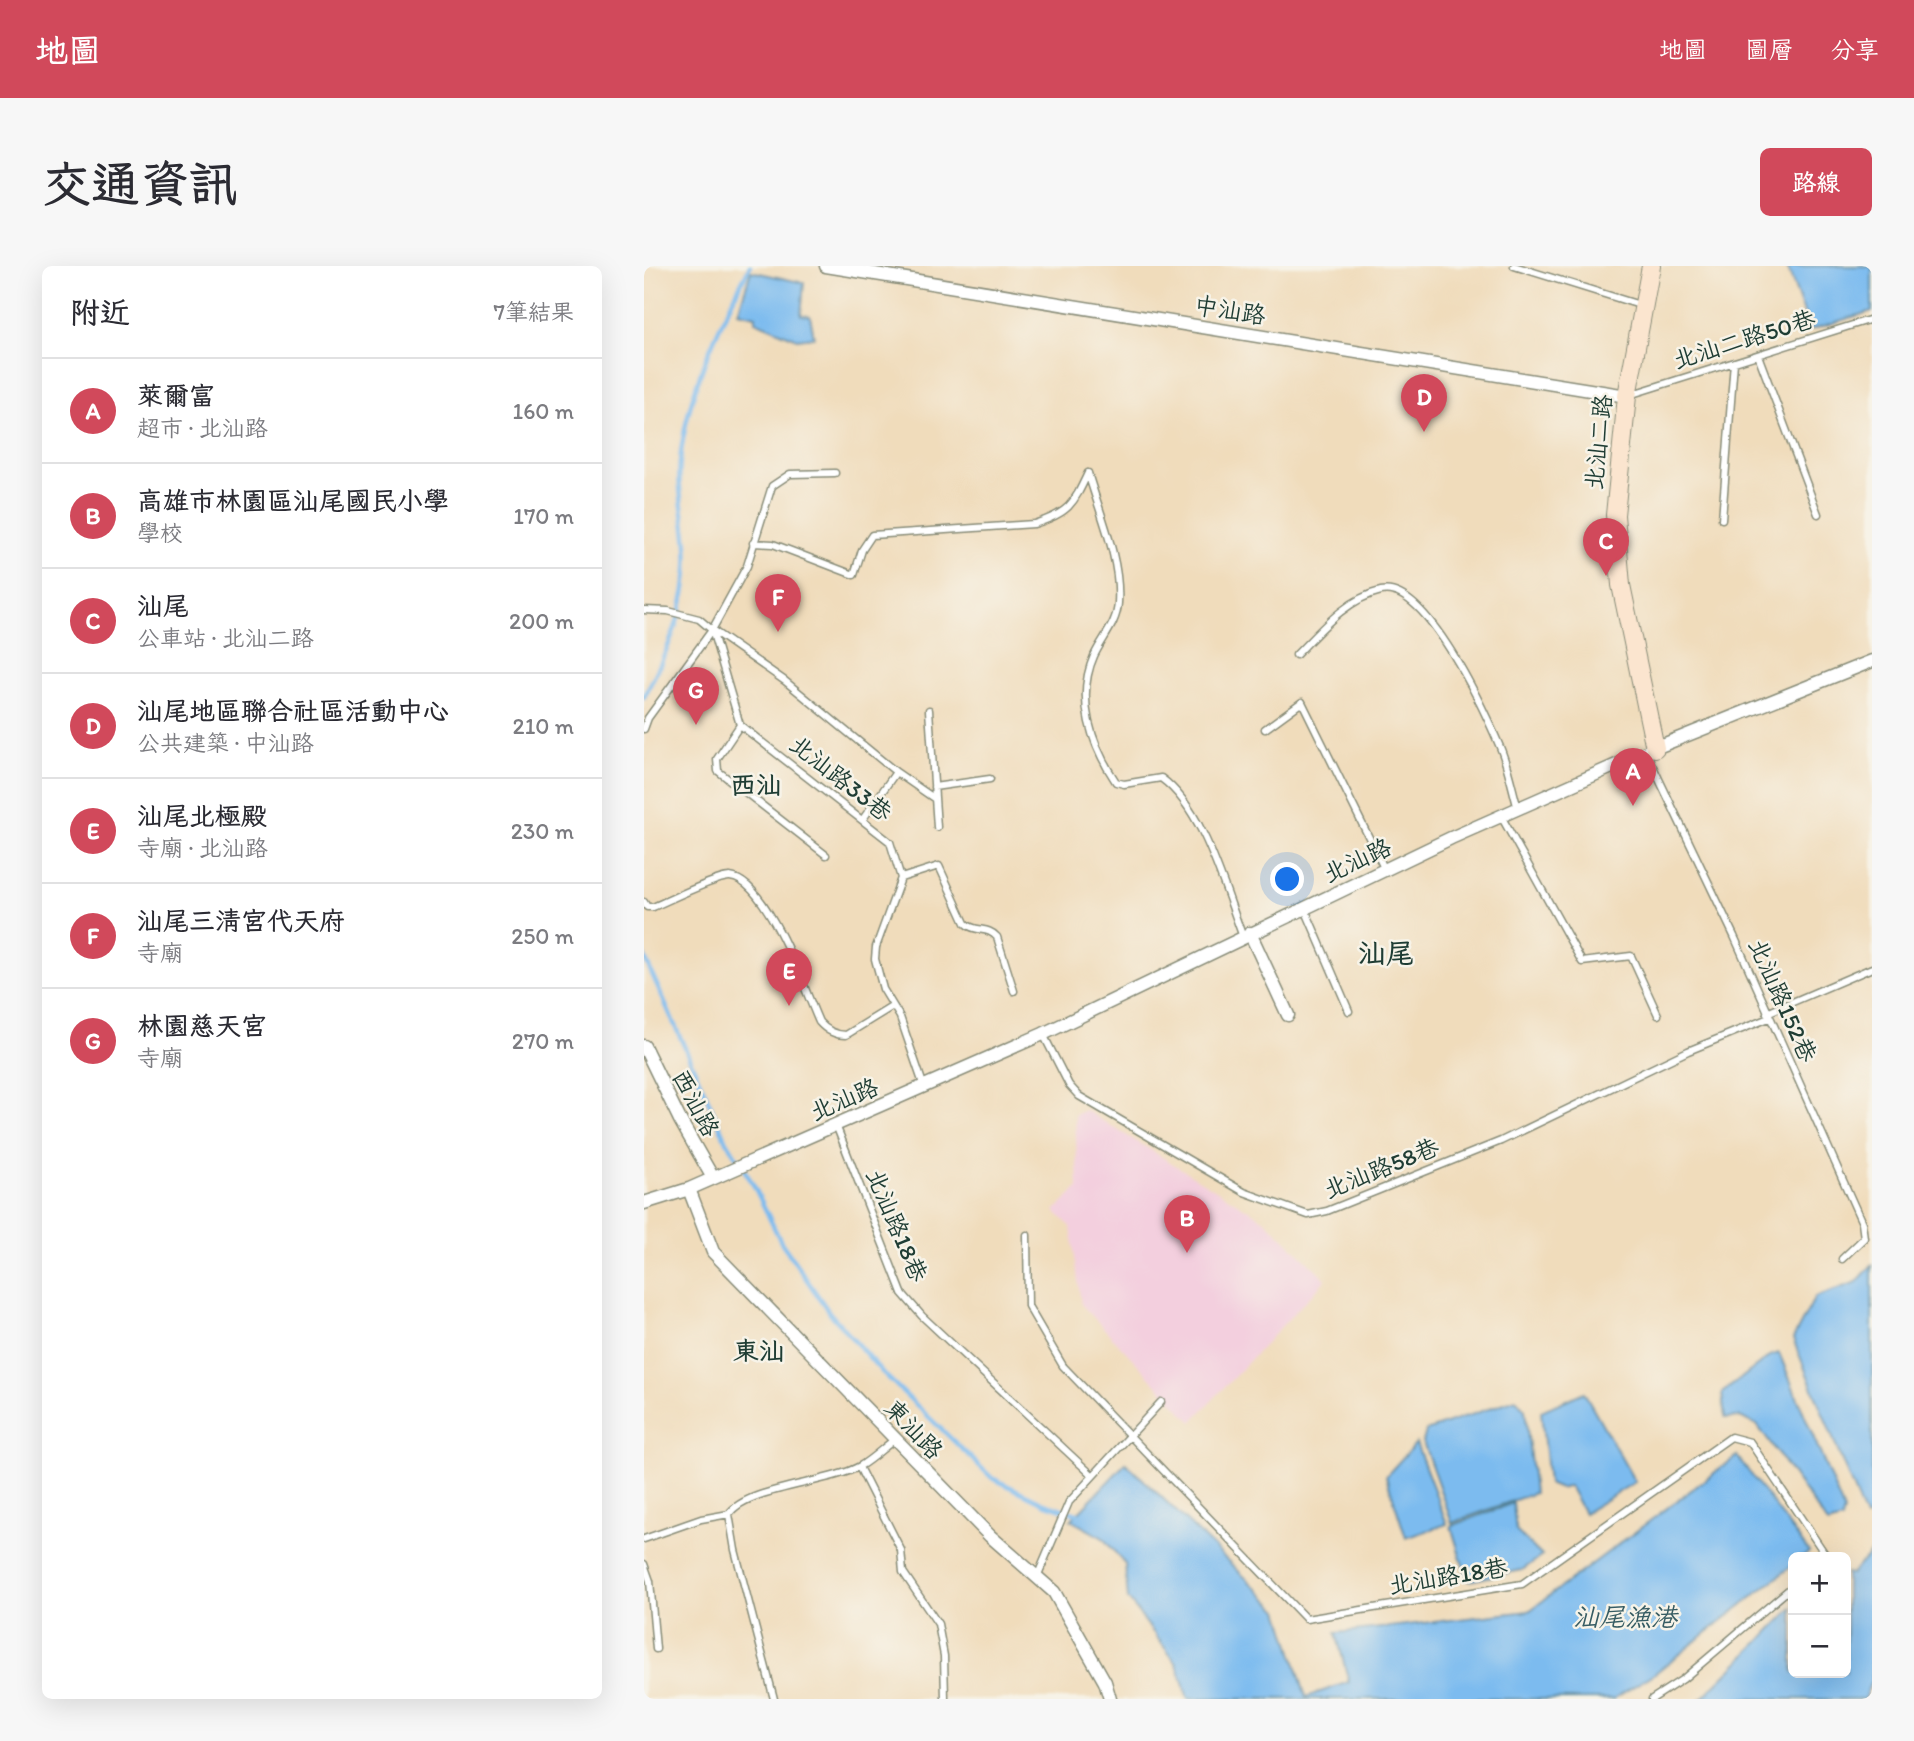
<!DOCTYPE html>
<html lang="zh-TW">
<head>
<meta charset="utf-8">
<style>
  body { margin:0; font-family:Itim,"LXGW WenKai TC",sans-serif; background:#f7f7f7; color:#2b2b33 }
  .controls { position:absolute; right:21px; bottom:21px; display:grid; overflow:hidden; border-radius:10px; box-shadow:0 7px 28px #0002 }
  .controls button { width:63px; height:63px; display:grid; place-items:center; padding:0; border:0; border-bottom:2px solid #e1e1e2; background:#fff; color:#2b2b33; font:35px sans-serif }
  .you { position:absolute; left:644px; top:614px; width:24px; height:24px; margin:-18px; border:5px solid #fff; border-radius:50%; background:#1a73e8; box-shadow:0 0 0 10px #1a73e833 }
  .badge { display:grid; place-items:center; width:46px; height:46px; border-radius:50%; background:#d1495b; color:#fff; font-size:23px; font-weight:700 }
  .pin { position:absolute; translate:-50% -58px; filter:drop-shadow(0 2px 4px #0008) }
  .pin::after { content:''; position:absolute; top:37px; width:24px; height:21px; background:inherit; clip-path:polygon(0 0,100% 0,50% 100%) }
  .list { margin:0; padding:0; list-style:none }
  h2 { display:flex; justify-content:space-between; align-items:center; height:91px; margin:0; padding:0 28px; font-size:30px }
  h2 small { font-size:23px; font-weight:400; color:#7c7c81 }
  .list li { display:grid; grid-template-columns:46px 1fr auto; gap:21px; align-items:center; box-sizing:border-box; height:105px; padding:0 28px; border-top:2px solid #e1e1e2 }
  .list b { display:block; font-size:26px; white-space:nowrap }
  .list p { margin:0; font-size:23px; white-space:nowrap; color:#7c7c81 }
  .list em { font-size:23px; font-style:normal; color:#7c7c81 }
  .map { position:relative; flex:none; width:1228px; height:1433px; overflow:hidden; border-radius:10px }
  header { display:flex; align-items:center; gap:42px; box-sizing:border-box; height:98px; padding:0 35px; background:#d1495b; color:#fff }
  header strong { font-size:33px }
  nav { display:flex; gap:38px; margin-inline-start:auto; font-size:24px }
  .intro { display:flex; align-items:center; justify-content:space-between; box-sizing:border-box; height:168px; padding:0 42px }
  h1 { margin:0; font-size:49px }
  .button { padding:18px 32px; border-radius:10px; background:#d1495b; color:#fff; font-size:24px; font-weight:700 }
  main { display:flex; gap:42px; padding:0 42px }
  aside { flex:1; background:#fff; border-radius:10px; box-shadow:0 7px 28px #0002 }
  .map>svg:first-child { display:block }
</style>
</head>
<body>
<header>
<strong>地圖</strong>
<nav><a>地圖</a><a>圖層</a><a>分享</a></nav>
</header>
<div class="intro"><h1>交通資訊</h1><a class="button">路線</a></div>
<main>
<aside>
<h2>附近<small>7筆結果</small></h2>
<ul class="list">
<li><span class="badge">A</span><div><b>萊爾富</b><p>超市 · 北汕路</p></div><em>160 m</em></li>
<li><span class="badge">B</span><div><b>高雄市林園區汕尾國民小學</b><p>學校</p></div><em>170 m</em></li>
<li><span class="badge">C</span><div><b>汕尾</b><p>公車站 · 北汕二路</p></div><em>200 m</em></li>
<li><span class="badge">D</span><div><b>汕尾地區聯合社區活動中心</b><p>公共建築 · 中汕路</p></div><em>210 m</em></li>
<li><span class="badge">E</span><div><b>汕尾北極殿</b><p>寺廟 · 北汕路</p></div><em>230 m</em></li>
<li><span class="badge">F</span><div><b>汕尾三清宮代天府</b><p>寺廟</p></div><em>250 m</em></li>
<li><span class="badge">G</span><div><b>林園慈天宮</b><p>寺廟</p></div><em>270 m</em></li>
</ul>
</aside>
<div class="map">
<svg width="1228" height="1433" viewBox="0 0 1228 1433">
  <rect width="100%" height="100%" fill="#f7f3e8"/>
  <filter id="ink" filterUnits="userSpaceOnUse"><feTurbulence type="fractalNoise" baseFrequency=".0143" numOctaves="2"/><feDisplacementMap in="SourceGraphic" scale="14" xChannelSelector="R" yChannelSelector="G"/><feConvolveMatrix kernelMatrix="1 2 1 2 8 2 1 2 1" color-interpolation-filters="sRGB"/></filter>
  <filter id="wash" filterUnits="userSpaceOnUse"><feTurbulence type="fractalNoise" baseFrequency=".00686" numOctaves="4" result="noise"/><feDisplacementMap in="SourceGraphic" scale="28" xChannelSelector="R" yChannelSelector="G"/><feGaussianBlur stdDeviation="1.57" result="paint"/><feColorMatrix in="noise" values="0 0 0 0 0 0 0 0 0 0 0 0 0 0 0 0 0 1.4 0 .05"/><feComposite in="paint" operator="in"/></filter>
  <g filter="url(#wash)">
    <rect width="100%" height="100%" fill="#f0dcbb"/>
    <path fill="#f3cfde" d="M441 844 621 954 682 1013 548 1156 437 1038 427 961 411 945 434 922 431 849Z"/>
    <path fill="#7bbbef" stroke="#4d7c92" stroke-width="2" d="M1143 0H1228V45L1166 64Z
      M107 5 160 17 157 49 166 50 170 71 153 73 111 55 112 50 94 46Z
      M1228 999V1249L1221 1252 1149 1073 1171 1031 1213 1016Z
      M1135 1087 1200 1245 1198 1254 1184 1258 1113 1159 1096 1151 1081 1152 1078 1127 1126 1090Z
      M940 1126 991 1216 940 1247 925 1220 916 1223 904 1218 897 1145Z
      M872 1133 881 1144 890 1227 808 1257 779 1176 782 1165Z
      M772 1177 803 1258 762 1272 742 1210Z
      M1093 1190 1165 1286 1159 1291H1149V1299L1010 1408 969 1433H544L533 1398 484 1333 481 1298 459 1272 427 1254 482 1197 635 1344 662 1431 705 1416 692 1367 885 1345Z
      M869 1237 872 1265 898 1290 878 1304 824 1315 807 1260Z
      M1228 1285V1413L1220 1433H1057L1149 1342V1407H1202V1307L1207 1308Z"/>
    <g fill="none" stroke-linecap="round" stroke-linejoin="round">
      <path stroke="#7bbbef" stroke-width="4.5" d="M0 431C25 382 47 336 43 280 41 252 33 223 36 195 43 125 74 61 106 0
        M0 690 81 872 110 920 137 976 185 1046 238 1106 348 1212 400 1237 433 1248"/>
    </g>
  </g>
  <g filter="url(#ink)">
    <g fill="none" stroke-linecap="round" stroke-linejoin="round">
      <defs>
        <path id="lane" d="M870 0 999 40
          M1114 89 1174 248
          M985 129 1228 53
          M444 207C456 248 477 294 474 337 473 358 458 372 450 390 431 433 448 480 472 516L480 518 517 512C560 543 580 622 599 671
          M1078 253 1090 96
          M109 277 129 278 210 309 218 284 228 269 390 258C425 247 429 239 444 207
          M0 344 24 345 55 353 68 364 96 459 246 576 257 612 232 681 231 693 239 723 256 751 280 821
          M68 364 141 415 252 506 291 533
          M652 389C676 365 702 333 737 325 782 315 841 446 856 481 864 500 868 522 874 543
          M285 444 293 561
          M96 459 73 493 74 505 182 589
          M0 463 4 452 68 364 103 300 128 220 146 208 191 207
          M621 463 658 436 741 604
          M1002 486 1090 670 1218 957 1220 972 1198 993
          M290 521 346 513
          M857 550 938 696 987 690 1014 749
          M219 553 252 506
          M257 612 295 600 321 657C331 667 344 660 353 671L370 725
          M0 636 3 641H9C23 635 74 610 86 611 123 614 161 725 175 756 182 764 191 769 202 769L249 740
          M661 643 705 745
          M1123 747 1228 702
          M399 768 425 819 435 830 600 926 664 949 683 945 857 875 1044 785 1125 752
          M192 859 258 1027 278 1050 447 1208
          M383 969 384 1040 419 1100 662 1353 878 1318 1087 1171 1106 1176 1183 1291
          M215 1201 257 1284 259 1306 294 1358 300 1390 301 1433
          M85 1248 91 1284 130 1433
          M0 1273 57 1253 85 1248C103 1221 184 1218 216 1200 228 1193 239 1182 250 1174
          M0 1298 6 1315 12 1383
          M393 1311 425 1236 517 1136
          M1008 1433 1039 1413 1149 1320"/>
        <path id="street" d="M182 0 983 130
          M606 667 644 749
          M0 780 36 854 69 912
          M45 923 69 986 346 1270 410 1326 461 1416 466 1433
          M0 937 45 923 399 768 807 572 1011 482 1228 395"/>
        <path id="secondary" d="M1007 0 983 130 971 249 977 319 1011 482"/>
      </defs>
      <use href="#lane" stroke="#888c78" stroke-width="9"/>
      <use href="#street" stroke="#888c78" stroke-width="15"/>
      <use href="#secondary" stroke="#888c78" stroke-width="20"/>
      <use href="#lane" stroke="#fff" stroke-width="6"/>
      <use href="#street" stroke="#fff" stroke-width="12"/>
      <use href="#secondary" stroke="#fbe5cf" stroke-width="18"/>
    </g>
  </g>
  <g text-anchor="middle" dominant-baseline="central" stroke-width="5" stroke-linejoin="round" paint-order="stroke">
    <g font-size="24" fill="#1f3d34" stroke="#f7f3e8">
      <text transform="translate(586 44) rotate(9)">中汕路</text>
      <text transform="translate(1100 73) rotate(-17)">北汕二路50巷</text>
      <text transform="translate(954 176) rotate(-84)">北汕二路</text>
      <text transform="translate(197 512) rotate(38)">北汕路33巷</text>
      <text transform="translate(713 594) rotate(-25)">北汕路</text>
      <text transform="translate(1139 734) rotate(66)">北汕路152巷</text>
      <text transform="translate(200 833) rotate(-23)">北汕路</text>
      <text transform="translate(52 837) rotate(62)">西汕路</text>
      <text transform="translate(737 902) rotate(-22)">北汕路58巷</text>
      <text transform="translate(253 959) rotate(67)">北汕路18巷</text>
      <text transform="translate(270 1163) rotate(46)">東汕路</text>
      <text transform="translate(804 1310) rotate(-9)">北汕路18巷</text>
    </g>
    <g font-size="26" font-weight="bold" fill="#1f3d34" stroke="#f7f3e8">
      <text x="112" y="519">西汕</text>
      <text x="115" y="1085">東汕</text>
    </g>
    <g font-size="26" font-style="italic" fill="#365c63" stroke="#f7f3e8">
      <text x="981" y="1351">汕尾漁港</text>
    </g>
    <g font-size="28" font-weight="bold" fill="#1f3d34" stroke="#f7f3e8">
      <text x="742" y="687">汕尾</text>
    </g>
  </g>
</svg>
<div class="controls">
<button>+</button>
<button>−</button>
</div>
<div class="you"></div>
<div class="pin badge" style="left:989px;top:540px">A</div>
<div class="pin badge" style="left:543px;top:987px">B</div>
<div class="pin badge" style="left:962px;top:310px">C</div>
<div class="pin badge" style="left:780px;top:166px">D</div>
<div class="pin badge" style="left:145px;top:740px">E</div>
<div class="pin badge" style="left:134px;top:366px">F</div>
<div class="pin badge" style="left:52px;top:459px">G</div>
</div>
</main>
</body>
</html>
